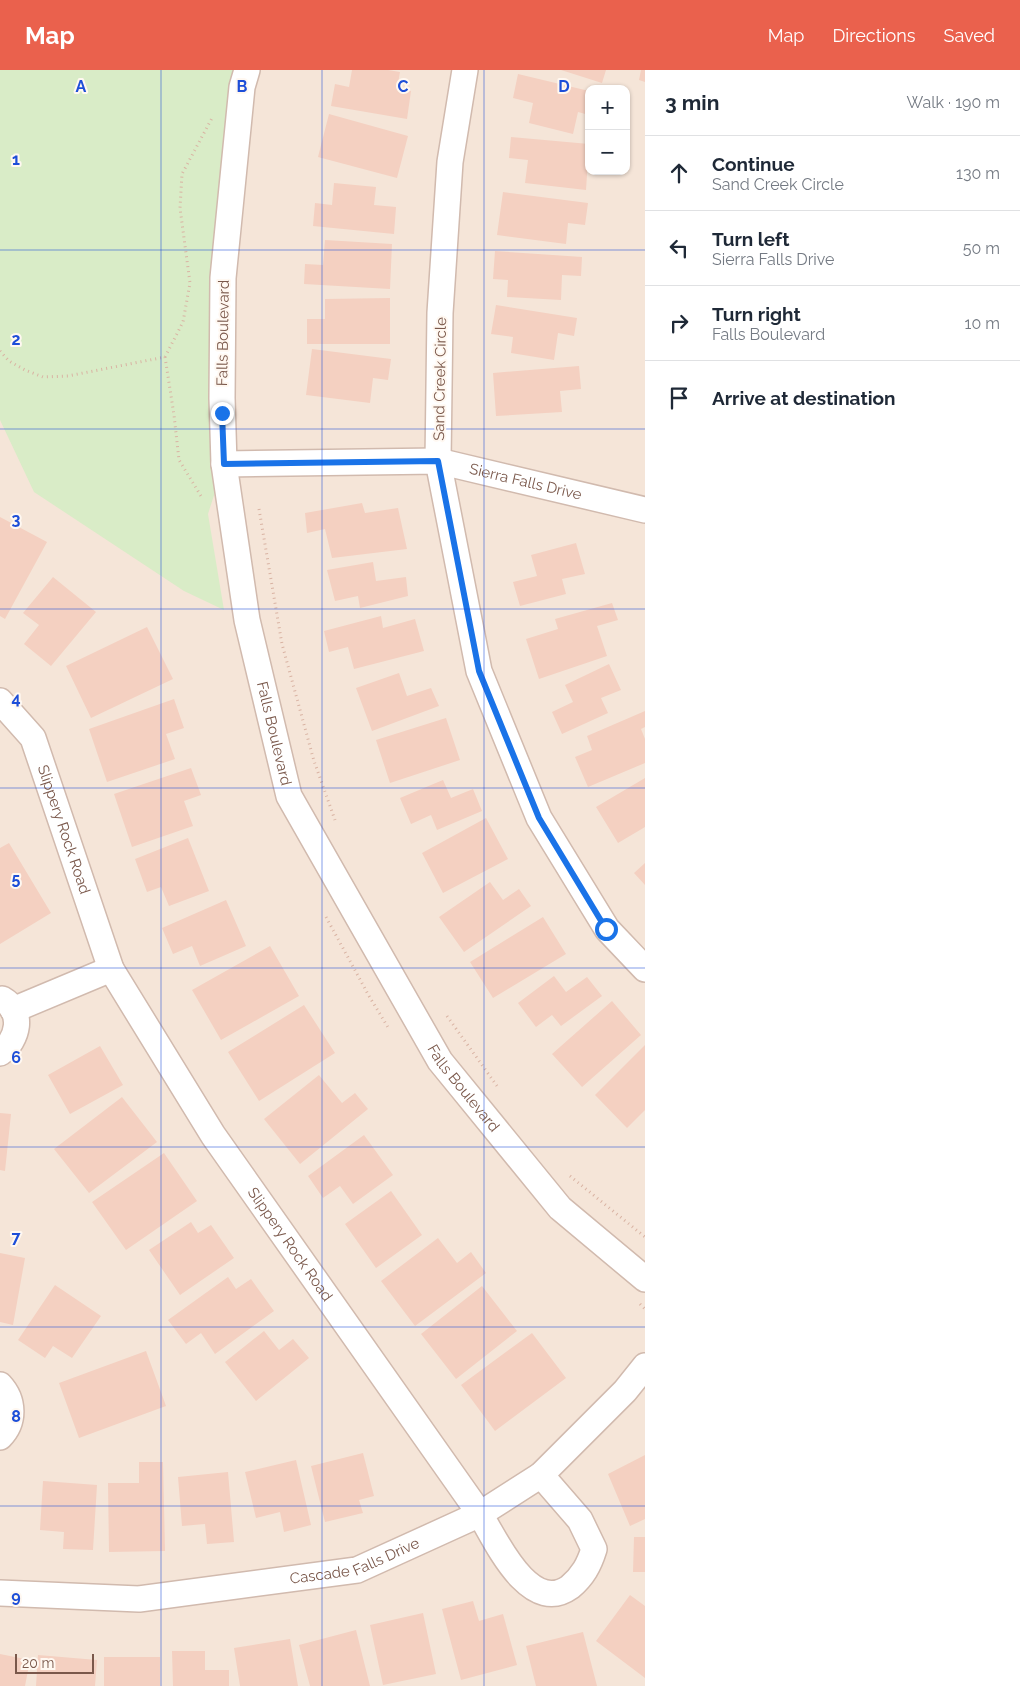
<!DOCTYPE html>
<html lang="en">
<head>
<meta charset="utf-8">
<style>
  body { margin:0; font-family:Raleway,sans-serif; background:#f2f2f3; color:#1f2937 }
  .controls { position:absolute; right:15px; top:15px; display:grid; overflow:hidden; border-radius:10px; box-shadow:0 1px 4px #0004 }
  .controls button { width:45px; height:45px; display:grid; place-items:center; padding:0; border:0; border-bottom:1px solid #e0e1e3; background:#fff; color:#1f2937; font:25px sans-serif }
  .scale { position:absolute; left:15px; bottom:12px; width:79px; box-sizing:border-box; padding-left:5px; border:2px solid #7a584b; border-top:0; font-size:14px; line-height:18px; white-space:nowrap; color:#7a584b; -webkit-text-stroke:4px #fff8f1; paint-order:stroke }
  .stop { position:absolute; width:15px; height:15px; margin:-11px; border:4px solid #1a73e8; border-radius:50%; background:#fff }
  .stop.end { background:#1a73e8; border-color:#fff; box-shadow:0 1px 5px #0008 }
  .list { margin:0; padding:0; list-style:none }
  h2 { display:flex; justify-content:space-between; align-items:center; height:65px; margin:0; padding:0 20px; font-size:21px }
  h2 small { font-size:16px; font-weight:400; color:#747a83 }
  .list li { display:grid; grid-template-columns:32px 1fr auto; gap:15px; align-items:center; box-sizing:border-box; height:75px; padding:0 20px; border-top:1px solid #e0e1e3 }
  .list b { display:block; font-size:19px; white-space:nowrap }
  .list p { margin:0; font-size:16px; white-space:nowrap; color:#747a83 }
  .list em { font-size:16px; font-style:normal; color:#747a83 }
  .icon { flex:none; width:28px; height:28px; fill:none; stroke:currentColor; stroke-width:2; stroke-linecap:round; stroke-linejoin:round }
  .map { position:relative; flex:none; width:645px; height:1616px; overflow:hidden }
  header { display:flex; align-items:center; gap:30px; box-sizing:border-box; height:70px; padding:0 25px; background:#ea614d; color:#fff }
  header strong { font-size:24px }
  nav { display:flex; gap:28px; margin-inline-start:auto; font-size:18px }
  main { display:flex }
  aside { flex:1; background:#fff }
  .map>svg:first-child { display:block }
</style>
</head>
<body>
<header>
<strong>Map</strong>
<nav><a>Map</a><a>Directions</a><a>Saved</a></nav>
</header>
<main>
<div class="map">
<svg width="645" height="1616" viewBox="0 0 645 1616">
  <rect width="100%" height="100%" fill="#fdf4ea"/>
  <path fill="#f5e5d8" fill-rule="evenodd" d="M0 0H645V1616H0ZM589 19H626V101H589Z"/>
  <path fill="#d9ecc7" d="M0 0H247L224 394 208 444 224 540 184 521 34 422 0 350Z"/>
  <path fill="#f4d0c1" d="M352 0H388L400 2 397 19 411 21 407 49 331 36 335 14 349 17Z
    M561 0H606L602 13Z
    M641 0H645V12L639 10Z
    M518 4 589 21V45L578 42 573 64 529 53 533 33 513 28Z
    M329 44 408 66 397 108 318 87Z
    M511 67 589 74 586 120 525 113 528 90 509 88Z
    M334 113 376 117 374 135 396 137 394 164 313 156 315 133 332 135Z
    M503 122 588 133 585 155 568 153 566 174 497 165Z
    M325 170 392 174 390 219 304 214 305 194 323 195Z
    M495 181 582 187 581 206 562 205 561 230 507 227 508 210 493 209Z
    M390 228V274H307V249H325V229Z
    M496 235 577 248 574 266 558 263 554 290 511 283 513 267 491 264Z
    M312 279 391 289 388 310 373 308 370 333 306 325Z
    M579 296 581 319 560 321 562 342 496 346 493 303Z
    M362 433 365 443 398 438 407 479 332 488 325 459 307 463 305 443Z
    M0 447 47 472 5 549 0 546Z
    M576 473 585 504 562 509 566 524 520 536 513 512 537 506 531 485Z
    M373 492 376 511 406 507 408 526 360 538 358 526 335 531 327 500Z
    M53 507 96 542 51 596 24 574 39 555 23 543Z
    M612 533 618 550 597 556 607 586 539 609 526 569 558 559 555 549Z
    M381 546 383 558 415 549 424 581 354 599 348 577 329 582 324 561Z
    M147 557 173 609 91 648 66 596Z
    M609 594 621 620 601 628 608 643 562 664 552 642 573 632 565 615Z
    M399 603 407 626 431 618 439 636 372 661 356 618Z
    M174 629 184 658 166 664 175 689 107 712 89 659Z
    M645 641V657L641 659 645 669V693L588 717 575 687 592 680 587 666Z
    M446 648 460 690 390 713 376 670Z
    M191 698 201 725 184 731 193 756 132 777 114 724Z
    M645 708V757L618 773 596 737Z
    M443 710 451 728 473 719 482 741 437 760 431 745 411 754 400 728Z
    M486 748 508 789 443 823 422 783Z
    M188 768 209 821 169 836 161 817 147 822 135 789Z
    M9 773 51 843 0 874V778Z
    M645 793V815L634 803Z
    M490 812 503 830 519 819 531 836 464 882 439 847Z
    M226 830 246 876 200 896 192 876 173 884 162 858Z
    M543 847 566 884 493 928 470 892Z
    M270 876 299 926 221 970 192 920Z
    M554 906 566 922 587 907 602 926 561 956 552 945 536 957 518 933Z
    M612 931 641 965 582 1017 552 984Z
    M304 935 335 983 259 1031 228 982Z
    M645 975V1040L627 1058 595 1025Z
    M100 976 123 1015 70 1044 48 1005Z
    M319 1005 342 1033 355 1023 368 1039 300 1094 264 1049Z
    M122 1027 157 1072 89 1123 54 1079Z
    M0 1043 11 1044 5 1101 0 1100Z
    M364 1065 393 1105 353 1134 340 1116 323 1128 308 1106Z
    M164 1083 197 1131 126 1180 92 1132Z
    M391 1121 422 1165 376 1198 345 1154Z
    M191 1152 198 1163 211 1155 234 1188 180 1225 149 1180Z
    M438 1168 457 1193 471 1182 486 1203 415 1256 381 1211Z
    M0 1183 25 1188 13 1255 0 1252Z
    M228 1207 236 1219 251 1209 274 1241 215 1284 201 1263 186 1274 168 1250Z
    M55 1215 101 1246 72 1288 53 1276 45 1288 18 1270Z
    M482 1216 517 1261 456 1309 421 1264Z
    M264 1261 279 1280 293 1269 309 1288 256 1331 225 1292Z
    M532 1263 566 1308 495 1361 461 1315Z
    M146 1281 166 1336 79 1368 59 1313Z
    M363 1383 374 1426 359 1430 363 1443 325 1452 311 1396Z
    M645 1385V1449L630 1456 608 1404Z
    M296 1390 311 1455 284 1462 280 1442 256 1448 245 1402Z
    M139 1392H163L165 1481 109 1482 108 1413H139Z
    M228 1402 234 1472 207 1474 205 1454 182 1456 178 1407Z
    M43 1411 97 1415 93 1480 63 1479 64 1462 40 1460Z
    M634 1467H645V1502H633Z
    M630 1525 645 1536V1608L596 1571Z
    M473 1531 479 1551 503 1544 517 1595 461 1610 442 1539Z
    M423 1543 436 1604 383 1615 370 1555Z
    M356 1560 370 1616H310L299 1575Z
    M583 1562 597 1616H536L526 1576Z
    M290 1569 298 1616H240L234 1578Z
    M172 1581H205V1600H229V1616H173Z
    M0 1584 30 1590 25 1616H0Z
    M38 1585 97 1590 95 1616H36Z
    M104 1587H160V1616H104Z"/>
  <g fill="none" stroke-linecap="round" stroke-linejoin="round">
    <defs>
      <g id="minor">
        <path id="s1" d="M247 0 242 17 223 208 222 328 224 394 247 550 289 726 440 991 560 1138 645 1209"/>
        <path d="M465 0 450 92 440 243 438 391 479 601 539 748 607 859 645 899"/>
        <path id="s2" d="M224 394 438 391 645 440"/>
        <path id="s3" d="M0 631 33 668 111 899 213 1065 480 1444C496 1471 530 1546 570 1517 583 1506 589 1495 594 1479L580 1450 541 1405"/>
        <path d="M13 940 111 899"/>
        <path d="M0 983C18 970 25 942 2 929"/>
        <path d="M0 1315C14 1330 15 1352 0 1367"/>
        <path id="s4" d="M0 1523 139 1529 357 1500 480 1444 541 1405 625 1321 645 1296"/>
      </g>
    </defs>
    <use href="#minor" stroke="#d1baae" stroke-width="28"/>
    <path stroke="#d9b3a3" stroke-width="3" stroke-dasharray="1 4" stroke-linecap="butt" d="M0 281 9 291 25 300 43 307 68 306 165 287 174 345 179 390 201 426
      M165 287 183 252 190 213 180 138 182 104 212 48
      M259 439 282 574 314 691 335 750
      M326 847 369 926 389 959
      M447 946 497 1016
      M570 1106 645 1167
      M640 1234 645 1239"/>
    <use href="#minor" stroke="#fff" stroke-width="25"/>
  </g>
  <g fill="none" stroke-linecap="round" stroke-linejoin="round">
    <path stroke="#1a73e8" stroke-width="6" d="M222 343 224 394 438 391 479 601 539 748 606 859"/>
  </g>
  <path fill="none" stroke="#1d4ed8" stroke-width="1" stroke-opacity="0.55" d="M161 0V1616M322 0V1616M484 0V1616M0 180H645M0 359H645M0 539H645M0 718H645M0 898H645M0 1077H645M0 1257H645M0 1436H645"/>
  <g text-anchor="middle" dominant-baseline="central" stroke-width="4" stroke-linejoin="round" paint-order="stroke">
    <g font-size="15" fill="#7a584b" stroke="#fff8f1">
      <text transform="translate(223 263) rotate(-89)">Falls Boulevard</text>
      <text transform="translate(440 309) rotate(-89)">Sand Creek Circle</text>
      <text stroke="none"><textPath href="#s2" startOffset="304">Sierra Falls Drive</textPath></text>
      <text stroke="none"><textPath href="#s1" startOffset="670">Falls Boulevard</textPath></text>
      <text stroke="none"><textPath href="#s3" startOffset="146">Slippery Rock Road</textPath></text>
      <text stroke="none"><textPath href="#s1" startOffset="1075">Falls Boulevard</textPath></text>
      <text stroke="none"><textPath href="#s3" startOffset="622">Slippery Rock Road</textPath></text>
      <text stroke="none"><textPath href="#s4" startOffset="359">Cascade Falls Drive</textPath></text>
    </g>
  </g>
  <g font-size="16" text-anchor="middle" font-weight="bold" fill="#1d4ed8" stroke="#fff8f1" stroke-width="4" stroke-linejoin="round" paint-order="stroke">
    <text x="81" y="22">A</text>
    <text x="242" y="22">B</text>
    <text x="403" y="22">C</text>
    <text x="564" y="22">D</text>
    <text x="16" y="95">1</text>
    <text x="16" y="275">2</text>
    <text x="16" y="455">3</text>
    <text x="16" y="634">4</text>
    <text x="16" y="814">5</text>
    <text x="16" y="993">6</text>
    <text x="16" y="1173">7</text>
    <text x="16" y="1352">8</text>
    <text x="16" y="1532">9</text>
  </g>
</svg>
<div class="controls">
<button>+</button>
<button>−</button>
</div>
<div class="scale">20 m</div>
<div class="stop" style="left:606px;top:859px"></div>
<div class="stop end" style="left:222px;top:343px"></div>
</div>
<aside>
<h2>3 min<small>Walk · 190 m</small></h2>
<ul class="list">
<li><svg class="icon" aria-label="ahead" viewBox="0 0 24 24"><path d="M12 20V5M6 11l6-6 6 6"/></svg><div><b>Continue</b><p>Sand Creek Circle</p></div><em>130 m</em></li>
<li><svg class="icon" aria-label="left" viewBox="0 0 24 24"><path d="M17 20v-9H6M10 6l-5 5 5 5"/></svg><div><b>Turn left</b><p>Sierra Falls Drive</p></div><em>50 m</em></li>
<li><svg class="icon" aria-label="right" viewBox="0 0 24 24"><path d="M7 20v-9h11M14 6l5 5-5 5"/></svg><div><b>Turn right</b><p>Falls Boulevard</p></div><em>10 m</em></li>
<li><svg class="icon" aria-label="arrive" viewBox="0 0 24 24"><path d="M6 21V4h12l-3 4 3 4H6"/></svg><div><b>Arrive at destination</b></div></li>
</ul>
</aside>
</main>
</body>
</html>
